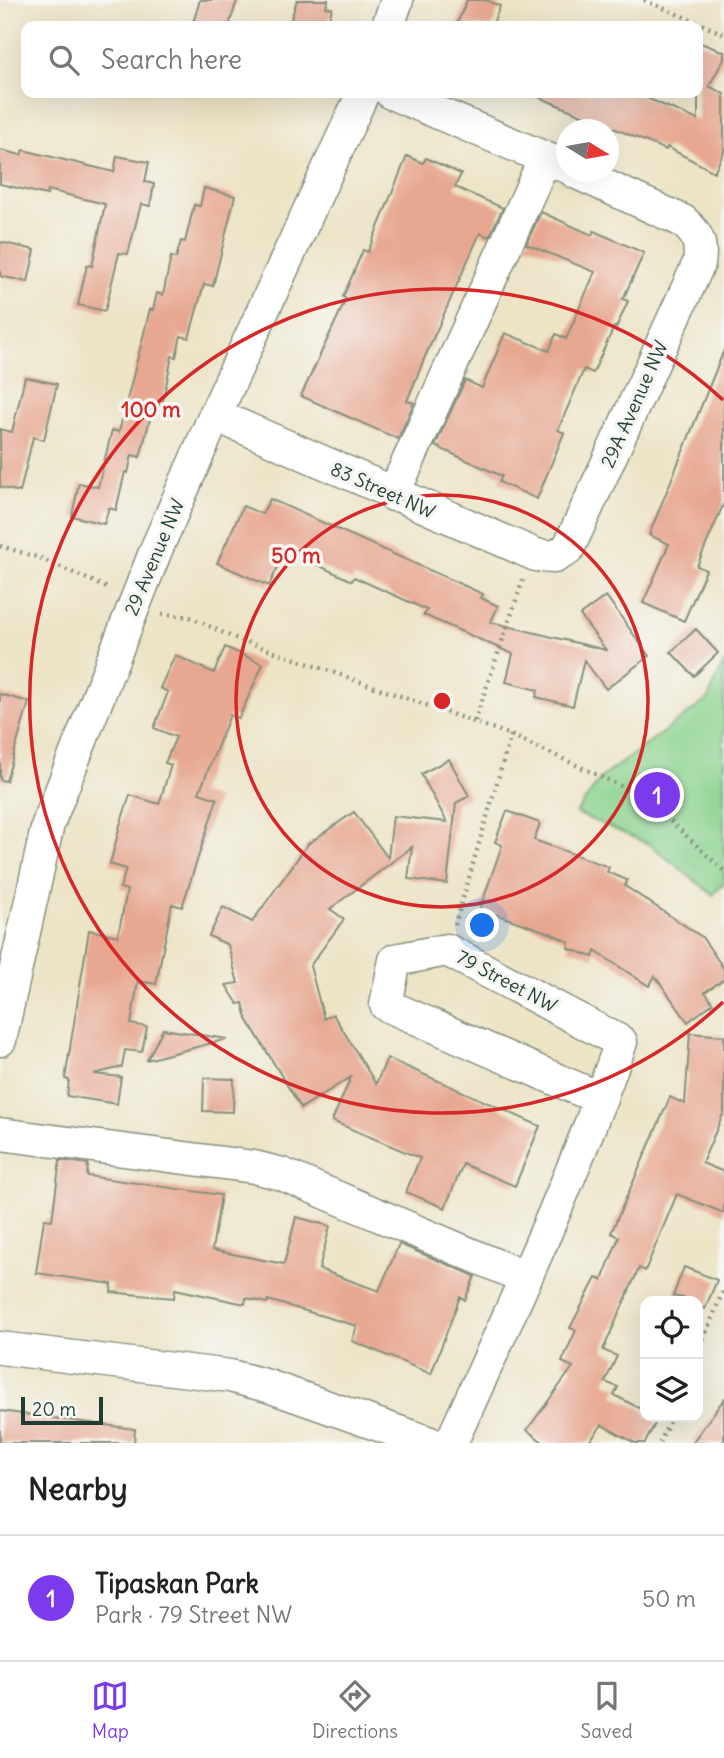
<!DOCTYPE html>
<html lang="en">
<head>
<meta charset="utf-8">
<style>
  body { margin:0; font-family:Delius,sans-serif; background:#f6f6f6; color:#222 }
  .controls { position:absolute; right:21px; bottom:21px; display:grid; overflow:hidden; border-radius:14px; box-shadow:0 7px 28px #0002 }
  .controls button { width:63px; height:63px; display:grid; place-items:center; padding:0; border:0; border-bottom:2px solid #e0e0e0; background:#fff; color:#222; font:35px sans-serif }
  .compass { position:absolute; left:556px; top:119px; width:63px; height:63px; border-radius:50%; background:#fff; box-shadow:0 7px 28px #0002; rotate:101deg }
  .scale { position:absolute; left:21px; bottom:18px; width:82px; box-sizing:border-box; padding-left:7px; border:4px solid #1f3d34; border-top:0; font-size:19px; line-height:24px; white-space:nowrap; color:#1f3d34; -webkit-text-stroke:5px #f6f6f2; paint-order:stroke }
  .you { position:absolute; left:483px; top:926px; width:24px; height:24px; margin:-18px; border:5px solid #fff; border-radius:50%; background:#1a73e8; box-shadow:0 0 0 10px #1a73e833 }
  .badge { display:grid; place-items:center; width:46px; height:46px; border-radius:50%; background:#7c3aed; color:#fff; font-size:23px; font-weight:700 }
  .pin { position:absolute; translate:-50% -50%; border:4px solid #fff; box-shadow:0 2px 7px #0006 }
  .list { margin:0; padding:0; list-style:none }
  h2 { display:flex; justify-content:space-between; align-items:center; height:91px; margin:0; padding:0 28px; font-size:30px }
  h2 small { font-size:23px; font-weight:400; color:#767676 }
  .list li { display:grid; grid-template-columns:46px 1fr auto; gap:21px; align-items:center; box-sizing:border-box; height:126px; padding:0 28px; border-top:2px solid #e0e0e0 }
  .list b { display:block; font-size:26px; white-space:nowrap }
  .list p { margin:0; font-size:23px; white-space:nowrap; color:#767676 }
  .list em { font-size:23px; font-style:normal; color:#767676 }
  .icon { flex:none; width:38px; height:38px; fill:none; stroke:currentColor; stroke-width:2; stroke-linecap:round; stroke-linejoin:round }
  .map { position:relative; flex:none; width:724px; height:1443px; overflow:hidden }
  .search { position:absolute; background:#fff; box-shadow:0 7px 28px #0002; left:21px; right:21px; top:21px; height:77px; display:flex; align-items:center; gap:18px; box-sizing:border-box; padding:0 24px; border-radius:14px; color:#767676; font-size:26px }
  .sheet { height:217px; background:#fff }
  nav { display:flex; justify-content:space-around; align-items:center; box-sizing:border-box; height:98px; border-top:2px solid #e0e0e0; background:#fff; font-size:19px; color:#767676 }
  nav a { display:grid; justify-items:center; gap:4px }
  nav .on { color:#7c3aed }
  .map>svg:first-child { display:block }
</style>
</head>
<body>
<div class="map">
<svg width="724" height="1443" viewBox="0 0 724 1443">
  <rect width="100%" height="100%" fill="#f6f6f2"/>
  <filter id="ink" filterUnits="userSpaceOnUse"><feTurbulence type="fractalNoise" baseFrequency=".0143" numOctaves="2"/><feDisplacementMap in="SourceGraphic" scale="14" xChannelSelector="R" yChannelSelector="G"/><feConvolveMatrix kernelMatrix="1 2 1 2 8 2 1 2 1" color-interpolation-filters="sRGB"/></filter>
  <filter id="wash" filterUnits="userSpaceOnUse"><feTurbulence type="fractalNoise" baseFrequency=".00686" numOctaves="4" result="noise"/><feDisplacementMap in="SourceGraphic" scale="28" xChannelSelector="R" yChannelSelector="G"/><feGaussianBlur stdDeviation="1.57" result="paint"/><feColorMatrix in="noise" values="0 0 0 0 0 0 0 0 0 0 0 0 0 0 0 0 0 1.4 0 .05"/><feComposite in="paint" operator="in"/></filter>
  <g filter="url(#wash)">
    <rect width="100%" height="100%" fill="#ede4c6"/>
    <path fill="#88d18c" stroke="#548760" stroke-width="2" d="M724 662V883L713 895 649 844 576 813 602 777 708 699Z"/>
    <g id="blocks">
      <path fill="#e7a791" d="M200 0H237L229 26H192Z
        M297 0H328L326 7 332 8 327 26H289Z
        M467 0H486L500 6 492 26H456Z
        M698 42 724 52V59L709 86 724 94V152L714 172 667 147 666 150 529 93H635L698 120Z
        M0 150 21 155 23 150 114 172 117 156 149 162 145 182 154 184 150 206 141 204 128 254 119 253 105 311 78 305 87 265 92 266 105 204 48 190 47 195 0 184Z
        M407 156 423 163 426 158 461 174 455 187 503 208 489 237 480 233 424 359 407 401 414 403 398 439 301 396 346 299 343 297 363 250 368 252Z
        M204 188 235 196 213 286 204 284 189 338 181 336 176 357 172 356 162 406 154 404 140 457 132 455 128 473 125 472 116 510 109 508 104 524 72 516 79 483 98 487 112 430 119 432 150 309 153 310 157 293 163 295 171 257 176 258 181 241 185 242 194 205 200 206Z
        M541 212 592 235 594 231 644 253 623 299 628 301 616 328 614 327 593 373 584 369 558 430 564 433 537 499 499 482 502 476 435 446 465 380 482 388 505 333 549 351 556 334 566 339 595 272 526 244Z
        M0 242 35 250 28 282 0 276Z
        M724 350V503L697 566 706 570 684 621 643 603 669 544 649 535Z
        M25 377 57 384 44 440 33 437 20 492 0 487V429L12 432Z
        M270 499 483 594 481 598 498 606 491 622 606 650 580 615 606 596 649 656 606 689 584 660 573 706 536 697 538 690 506 682 513 654 424 615 427 610 354 577 352 581 285 550 269 586 217 563 243 506 262 514Z
        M696 629 718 653 694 676 671 652Z
        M225 647 263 664 239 718 230 715 199 793 217 799 182 907 172 904 156 984 138 981 131 1024 147 1027 142 1052 125 1050 122 1067 94 1074 121 1077 117 1104 67 1096 69 1080 65 1079 89 930 118 936 127 890 120 888 126 869 110 864 120 825 130 795 159 804 171 765 165 763 176 737 154 728 168 692 160 688 175 655 214 673Z
        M0 694 29 702 6 781 0 780Z
        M449 759 469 796 456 803 447 884 408 879 412 847 330 909 344 919 310 966 324 1019 333 1014 376 1084 387 1058 540 1126 515 1186 463 1164 445 1208 406 1192 420 1158 332 1121 351 1077 301 1108 247 1019 243 1003 238 1004 226 985 238 983 228 945 209 936 223 907 252 922 308 844 354 812 388 858 393 816 447 822 421 774Z
        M507 811 540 823 534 840 609 867 607 872 627 880 625 886 702 937 724 969V979L705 992 713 1003 688 1022 655 976 649 986 595 951 593 957 568 948 569 942 550 933 480 909 502 845 495 842Z
        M163 1029 227 1039 147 1060Z
        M690 1033 724 1036V1112L702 1163 724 1172V1213L677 1194 645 1271 639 1268 603 1350 617 1356 605 1382 618 1387 614 1395 645 1411V1417L658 1418 645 1443H635L602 1425 588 1443H544L527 1430 573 1367 562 1362 576 1330 570 1328 596 1278 602 1280 619 1237 611 1233 670 1097 685 1104Z
        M204 1078 234 1079 233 1112 203 1111Z
        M60 1160 88 1164 87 1176 221 1195 212 1250 284 1264 296 1217 330 1226 319 1269 379 1291 399 1244 475 1276 465 1300 460 1297 431 1374 352 1341 357 1326 268 1300 267 1303 246 1298 245 1304 175 1289 174 1298 139 1295 111 1292 112 1284 36 1273 44 1219 52 1220Z
        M684 1267 717 1280 705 1309 698 1306V1301L673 1296Z
        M724 1399V1443H692Z
        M0 1411 135 1429 134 1443H0Z"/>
    </g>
  </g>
  <g filter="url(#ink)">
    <use href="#blocks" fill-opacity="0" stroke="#86907d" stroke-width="2"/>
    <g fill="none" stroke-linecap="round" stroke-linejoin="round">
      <defs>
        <path id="minor" d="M388 26 397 0
          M391 93 564 166
          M215 415 536 555 554 557 568 549 699 263C702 244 698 234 683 221L575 172
          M393 495 545 158
          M0 1040 48 824 156 550 215 415 363 93
          M0 1134 254 1167 282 1174 526 1278
          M0 1348 230 1376 268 1386 430 1443
          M451 1443C511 1311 573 1179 621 1042L447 950 395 960 386 1005 601 1099"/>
      </defs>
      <use href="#minor" stroke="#86907d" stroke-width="35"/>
      <path stroke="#86907d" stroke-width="4.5" stroke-dasharray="2 5" stroke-linecap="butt" d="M644 0 724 34
        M0 546 40 558 110 589
        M162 614 190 617 230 636 511 735 602 777 647 799 724 871
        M475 721 523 580
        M455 925 511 735
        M698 1352 724 1289
        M660 1443 671 1417"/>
      <use href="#minor" stroke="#fff" stroke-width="32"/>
    </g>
  </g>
  <g fill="none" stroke="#d62828" stroke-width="3.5">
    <circle cx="442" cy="701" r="206"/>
    <path d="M723 1002A412 412 0 1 1 723 400"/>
  </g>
  <g text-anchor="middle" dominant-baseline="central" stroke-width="7" stroke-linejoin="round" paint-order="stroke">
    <g font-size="19" fill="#1f3d34" stroke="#f6f6f2">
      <text transform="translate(634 404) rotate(-66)">29A Avenue NW</text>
      <text transform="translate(383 490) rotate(24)">83 Street NW</text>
      <text transform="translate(154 557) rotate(-67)">29 Avenue NW</text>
      <text transform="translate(507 981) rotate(28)">79 Street NW</text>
    </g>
  </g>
  <circle cx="442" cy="701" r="10" fill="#d62828" stroke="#f6f6f2" stroke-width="3.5"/>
  <g font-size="21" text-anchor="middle" font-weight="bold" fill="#d62828" stroke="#f6f6f2" stroke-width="7" stroke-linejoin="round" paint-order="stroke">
    <text x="151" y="417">100 m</text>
    <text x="296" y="563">50 m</text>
  </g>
</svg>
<div class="controls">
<button><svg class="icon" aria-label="locate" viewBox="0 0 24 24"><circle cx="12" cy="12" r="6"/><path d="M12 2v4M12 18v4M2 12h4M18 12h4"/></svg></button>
<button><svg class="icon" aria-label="layers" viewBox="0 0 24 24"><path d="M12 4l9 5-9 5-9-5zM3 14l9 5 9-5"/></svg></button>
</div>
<svg class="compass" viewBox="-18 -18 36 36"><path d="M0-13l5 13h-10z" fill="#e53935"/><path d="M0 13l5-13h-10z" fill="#767676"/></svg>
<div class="scale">20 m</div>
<div class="you"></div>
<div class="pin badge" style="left:657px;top:795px">1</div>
<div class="search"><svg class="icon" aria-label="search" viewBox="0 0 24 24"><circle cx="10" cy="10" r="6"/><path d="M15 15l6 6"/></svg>Search here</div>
</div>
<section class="sheet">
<h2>Nearby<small></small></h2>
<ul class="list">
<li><span class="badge">1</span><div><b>Tipaskan Park</b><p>Park · 79 Street NW</p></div><em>50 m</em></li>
</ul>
</section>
<nav>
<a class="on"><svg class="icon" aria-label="map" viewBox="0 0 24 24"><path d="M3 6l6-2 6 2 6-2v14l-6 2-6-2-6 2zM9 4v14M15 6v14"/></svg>Map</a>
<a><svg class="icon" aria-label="directions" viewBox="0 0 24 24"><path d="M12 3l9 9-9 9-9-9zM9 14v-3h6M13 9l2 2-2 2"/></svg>Directions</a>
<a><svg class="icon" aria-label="saved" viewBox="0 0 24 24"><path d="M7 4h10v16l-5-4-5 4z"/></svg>Saved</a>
</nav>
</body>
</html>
